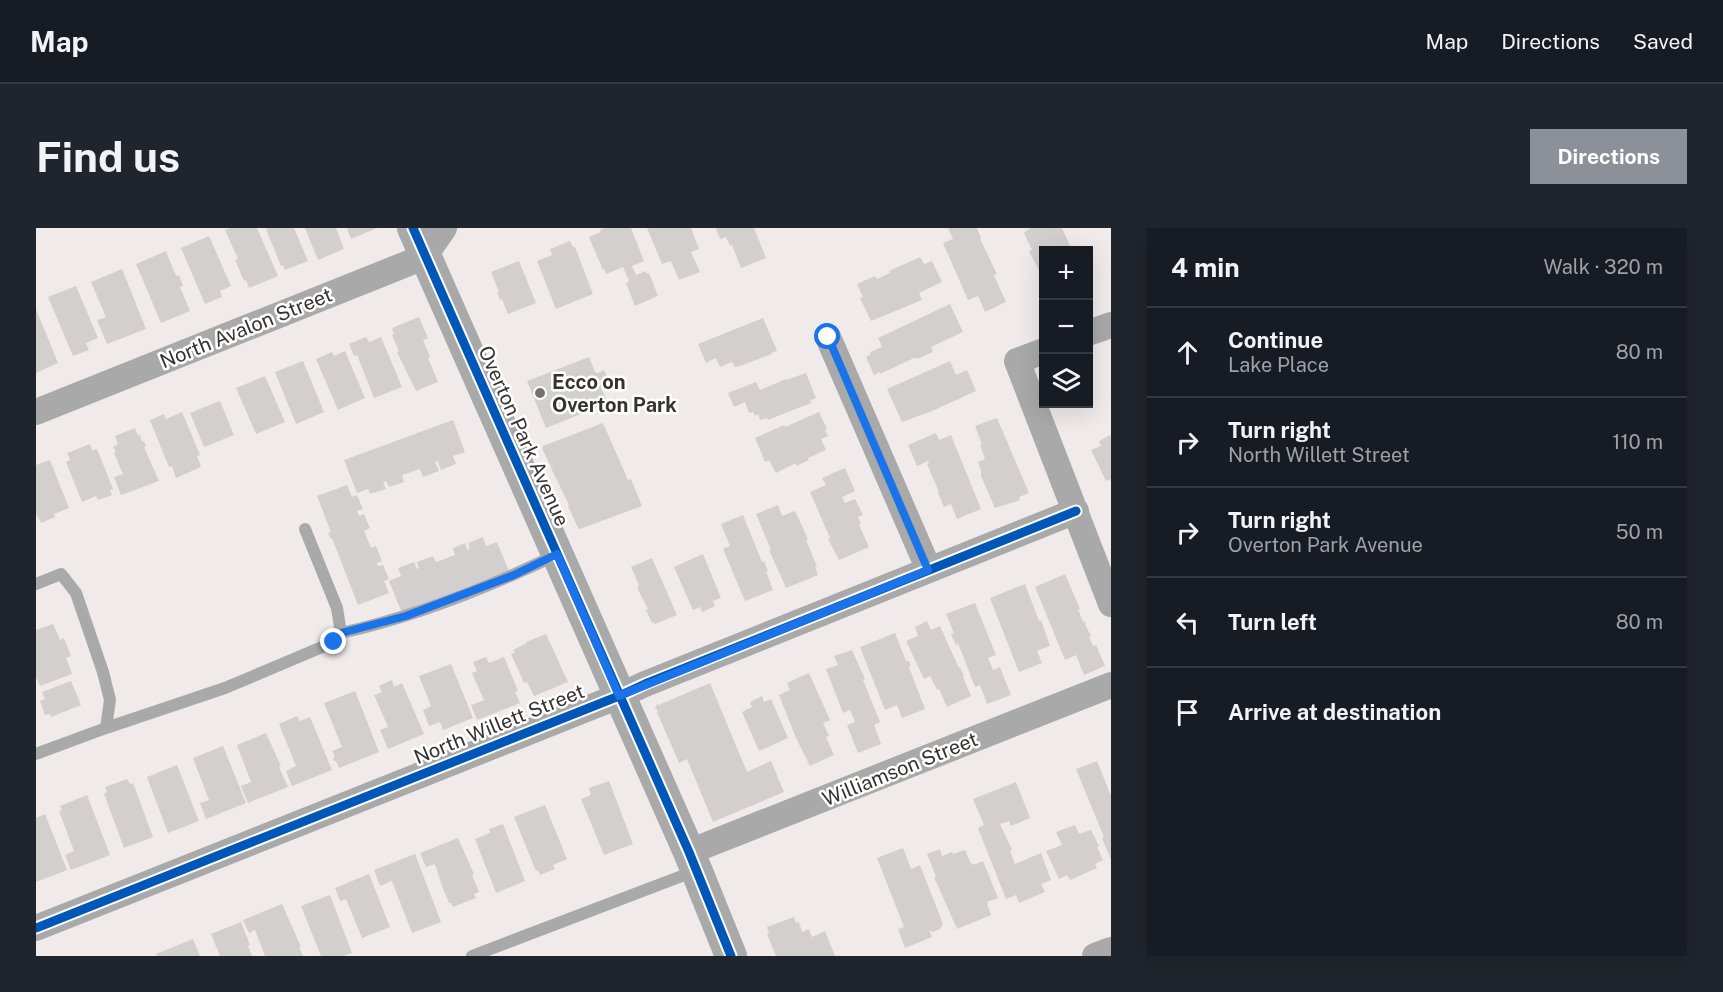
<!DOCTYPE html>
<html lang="en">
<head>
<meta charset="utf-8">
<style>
  body { margin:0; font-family:"Public Sans",sans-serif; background:#20242c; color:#f1f3f6 }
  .controls { position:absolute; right:18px; top:18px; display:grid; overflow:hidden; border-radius:0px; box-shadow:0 6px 24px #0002 }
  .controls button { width:54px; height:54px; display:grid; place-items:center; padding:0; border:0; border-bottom:2px solid #363941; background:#171b24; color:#f1f3f6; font:30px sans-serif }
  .stop { position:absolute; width:18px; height:18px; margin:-14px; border:4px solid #1a73e8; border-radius:50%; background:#fff }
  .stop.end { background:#1a73e8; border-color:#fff; box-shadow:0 2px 6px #0008 }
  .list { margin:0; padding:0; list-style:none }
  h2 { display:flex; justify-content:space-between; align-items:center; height:78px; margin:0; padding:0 24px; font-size:26px }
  h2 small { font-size:20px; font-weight:400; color:#9ea1a6 }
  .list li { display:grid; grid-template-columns:39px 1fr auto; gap:18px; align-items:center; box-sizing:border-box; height:90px; padding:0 24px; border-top:2px solid #363941 }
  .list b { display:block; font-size:22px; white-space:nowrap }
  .list p { margin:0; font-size:20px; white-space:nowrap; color:#9ea1a6 }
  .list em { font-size:20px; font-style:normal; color:#9ea1a6 }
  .icon { flex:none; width:33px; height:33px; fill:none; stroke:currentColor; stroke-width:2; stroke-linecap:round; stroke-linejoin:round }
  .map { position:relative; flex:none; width:1075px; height:728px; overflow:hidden; border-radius:0px }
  header { display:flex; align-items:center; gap:36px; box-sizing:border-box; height:84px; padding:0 30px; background:#171b24; border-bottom:2px solid #363941 }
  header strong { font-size:28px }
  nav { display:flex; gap:33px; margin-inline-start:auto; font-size:21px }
  .intro { display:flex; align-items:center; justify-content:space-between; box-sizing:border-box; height:144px; padding:0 36px }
  h1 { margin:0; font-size:42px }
  .button { padding:15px 27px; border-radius:0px; background:#8c9099; color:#fff; font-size:21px; font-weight:700 }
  main { display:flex; gap:36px; padding:0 36px }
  aside { flex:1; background:#171b24; border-radius:0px; box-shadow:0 6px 24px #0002 }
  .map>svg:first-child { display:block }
</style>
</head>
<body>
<header>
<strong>Map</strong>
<nav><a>Map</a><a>Directions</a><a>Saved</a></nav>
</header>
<div class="intro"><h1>Find us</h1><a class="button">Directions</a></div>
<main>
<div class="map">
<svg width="1075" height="728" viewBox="0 0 1075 728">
  <rect width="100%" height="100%" fill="#f0eaea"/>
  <path fill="#d4cfcf" d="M194 0H221L242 48 213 60 210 52 208 53 199 32 202 31 189 2Z
    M233 0H258L272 33 249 42 247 37 245 38 230 1Z
    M269 0H300L308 21 282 32Z
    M311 0H341L315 11Z
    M568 0H595L608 33 596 38 600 47 610 43 611 46 613 45 622 68 599 78 590 55 593 53 587 39 570 46 568 41 567 42 553 9 565 4 564 2Z
    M611 0H655L663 21 655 24 664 44 643 52 635 33 626 36Z
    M680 0H718L730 30 705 40 696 17 694 18 690 9 684 11Z
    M912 0H941L945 10 944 11 961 46 958 47 970 74 949 84 942 68 932 72 907 15 917 11Z
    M994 0H1026L1036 22H1008V52L993 23 996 22 988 5Z
    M173 8 195 58 184 63 186 69 169 76 145 20Z
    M534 13 537 19H539L557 66 520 81 501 33 516 27 514 21Z
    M130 23 140 48 143 47 147 58 144 59 154 83 125 95 100 36Z
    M884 29 888 36 896 33 906 54 883 65 886 72 835 93 824 70 827 69 821 56 839 48 841 51 854 45 853 43Z
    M483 33 500 75 472 86 466 71 464 72 461 65 463 64 455 44Z
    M86 41 110 101 71 116 61 92 70 89 55 54Z
    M40 58 62 110 50 115 53 122 37 128 12 69Z
    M914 76 927 104 895 119 897 124 881 131V130H878L844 146 843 144 838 147 830 129 835 126 834 124 846 119 842 110Z
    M0 81 22 135 0 145Z
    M383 89 392 110 387 112 394 129 392 130 402 154 380 163 361 124 363 123 356 107 358 106 356 100Z
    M727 90 741 123 735 125 736 126 701 139V138L699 139 696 134 684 139 680 130 670 135 662 116Z
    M330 109 333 114 345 109 366 159 338 170 321 127 318 128 313 116Z
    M309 123 329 170 302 182 280 131 296 124 298 128Z
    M553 129 559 144 562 145 568 142 572 150 563 153 567 159 565 160 572 175 510 200 491 153Z
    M267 133 288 184 260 196 239 144Z
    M914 133 920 147 931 142 940 163 896 183 866 194 851 161Z
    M770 145 780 170 774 173 775 175 732 192 731 190 724 192 722 186 719 188 717 184 713 185 709 174 698 179 692 165 720 154 724 162 750 151V152Z
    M229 148 249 194 220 206 200 160Z
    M184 173 198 207 168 219 154 185Z
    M146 184 164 227 161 228 165 239 140 250 136 238 133 239 128 227 114 192 128 186 130 191Z
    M783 184 791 201 789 202 792 208 785 211 790 222 772 230 773 232 760 238V235L740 245 733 232 729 234 719 210 748 197 749 199Z
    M961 190 993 265 983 269 984 272 959 280 945 248V243L942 234 949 231 944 217 946 216 939 198Z
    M417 192 429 224 417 228 420 236 405 242 402 233 399 234 403 243 387 249 384 241 366 247 368 254 353 259 350 253 347 254 350 261 334 266 332 261 321 265 308 232Z
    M567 195 592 252 595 251 606 278 544 301 542 300 532 278 533 277 515 240H517L515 239 506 220 507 218Z
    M99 200 102 208 104 207 106 214 108 213 110 218 108 219 123 253 85 267 78 249 87 246 78 225 80 224 77 219 82 216 79 208Z
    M900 205 903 212 915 207 945 281 921 291 915 276 908 279 902 265 903 264 891 236 893 235 892 233 881 238 872 217Z
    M1074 207 1075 210V251L1070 253 1055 222 1065 218 1063 213Z
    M54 216 56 222 61 221 77 261 74 262 76 267 62 272 60 268 46 274 30 234 34 232 31 225Z
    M14 232 33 280 18 286 19 289 5 295 0 286V237Z
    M809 240 819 263 806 269 809 275 819 271 827 287 822 289 825 296 823 297 833 319 803 332 792 311 794 310 774 264 790 257 786 250Z
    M311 257 316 269 321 267 327 281 321 283 323 288 328 286 334 300 328 303 335 320 340 318 346 333 341 335 342 338 347 337 353 351 348 353 353 365 322 377 296 310 295 311 292 305 295 304 281 268Z
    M742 277 746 288 759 283 772 311 770 312 781 339H779L782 347 750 360 733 322H735L720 286Z
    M707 287 726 334 728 333 732 343H730L737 362 709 373 687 321 694 318 685 296Z
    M447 309 450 318 461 314 473 343 366 385 353 353 365 348 362 340 378 334 381 341 383 340 381 334 397 328 400 334 419 327 417 320 429 315 431 322 434 320 432 315Z
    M667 326 685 370 677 373 679 378 666 384 664 379 657 382 638 339Z
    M616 330 641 387 619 396 618 394 616 395 610 382 612 381 602 362V358L603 357 595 339Z
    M1029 346 1044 381H1042L1047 394 1049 393 1050 396H1049L1055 408 1053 409 1057 418 1060 417 1069 438 1048 447 1040 427 1029 432 999 359Z
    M989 356 1003 393 1005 392 1014 418 1001 423 1006 435 983 444 954 370Z
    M939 375 960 427 952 430 957 442 964 439 975 467 951 476 944 457 939 459 922 415 920 417 915 406 918 405 910 386Z
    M891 393 895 402 904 398 923 440 924 439 928 448 927 449 935 468 911 479 903 461 901 462 894 448 888 451 870 413 882 408 879 399Z
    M17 396 24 412 28 410 35 428 30 430 36 446 4 458 0 449V402Z
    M859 405 870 433H873L875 438 873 439 889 481 866 490 861 477 849 482 824 419Z
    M510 406 532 454 498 468 491 454 488 455 475 426 479 425 477 422 491 415 490 414Z
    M816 422 829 451 827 452 844 494 838 497 845 516 822 525 811 497 819 494 814 482 807 485 790 441 802 437 798 428Z
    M450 429 453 435 468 429 482 463 479 464 484 475 441 492 435 477 448 472 436 445 441 443 437 434Z
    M415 436 437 490 407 502 404 494 393 498 387 482 395 478 383 448Z
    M773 445 794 492 787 495 793 508 790 509 798 527 774 538 760 510 743 467 754 462 751 455Z
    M356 452 358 459 366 455 388 506 352 521 344 502 352 499 338 467 346 464 343 458Z
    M35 453 45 477 15 489 14 486 9 487 4 473 9 471 6 464Z
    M674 455 711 544 735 533 748 564 677 594 651 531 643 535 621 484 622 482 619 481 621 476 624 477 625 476Z
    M319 463 343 524 303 540 300 533H298L297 530 299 529 296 523 306 519 288 475Z
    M726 468 728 474 735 471 752 510 723 523 706 484 716 479 714 474Z
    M261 488 264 493 274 489 296 542 256 558 250 543 260 538 243 496Z
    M230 505 245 538 243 539 252 559 212 575 205 558 215 554 201 517Z
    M187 518 210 575 170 591 164 575 173 572 157 530Z
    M1061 533 1075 568V632L1066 610 1068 609 1040 541Z
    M141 537 163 593 132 605 111 549Z
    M91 551 94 556 97 555 117 609 88 620 68 566 71 564 69 559Z
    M573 553 597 616 568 627 545 571 555 567 553 560Z
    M980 554 994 590 975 598 973 593 964 596 976 622 974 623 979 636 1005 625 1015 652 1005 656 1009 664 983 675 980 667 970 671 942 600 948 597 937 571Z
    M51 567 74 627 35 642 29 627 38 623 23 583 26 582 24 578Z
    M509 577 531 631 517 637 519 641 504 647 502 642 500 643 478 589Z
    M9 586 31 642 0 654V590Z
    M467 596 489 653 460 665 439 611 454 605 453 601Z
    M1039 597 1043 606 1055 602 1063 618 1061 619 1067 632 1059 636 1061 640 1034 652 1031 647 1023 651 1010 623 1026 617 1020 604Z
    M422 610 438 646 436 647 443 664 438 666 440 670 417 679 415 675H413L406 658 399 636 390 639 384 625Z
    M867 620 875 641 884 637 907 696 904 701 897 704 893 702 896 709 869 720 862 701 868 699 841 630Z
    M904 621 906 628 916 624 917 626 929 622 935 636 937 635V637L947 633 962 670 951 674 952 676H951L955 687 921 701 898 649H900L891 626Z
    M379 626 405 694 376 705 356 653 344 658 338 642Z
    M333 646 354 699 326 710 310 671 304 673 299 660Z
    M294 667 316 725 308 728H285L265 678Z
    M246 676 265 719H263L267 728H229L219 702 213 705 207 692Z
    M758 689 760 695 763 694 766 704 773 701 776 709 789 703 799 728H740L731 706 733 705 731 699Z
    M205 694 214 717 212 718 216 728H184L175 706Z
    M157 711 164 728H121L120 726Z"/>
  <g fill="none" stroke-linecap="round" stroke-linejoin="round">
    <path stroke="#a9a9a9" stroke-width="12" d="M0 356 25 346 40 365 67 444 74 472 70 500 0 526
      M305 405C379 389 451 360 520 327
      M70 500 189 460 298 414 305 405 301 380 269 301
      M436 728 659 643"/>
    <path stroke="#a9a9a9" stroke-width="26" d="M1052 105 1075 97
      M792 109 893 342
      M1008 123 981 133 1075 376
      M0 184 388 29 408 0
      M653 624 1075 457
      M0 700 583 468 609 456 1040 283
      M1059 728 1075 722"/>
    <path stroke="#a9a9a9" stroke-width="32" d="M377 0 653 624 695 728"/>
    <defs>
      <path id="cycleway" d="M377 0 653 624 695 728
        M0 700 583 468 609 456 1040 283"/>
    </defs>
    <use href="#cycleway" stroke="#fff" stroke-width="13"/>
    <use href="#cycleway" stroke="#0057b8" stroke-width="9"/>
  </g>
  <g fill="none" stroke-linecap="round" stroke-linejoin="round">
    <path stroke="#1a73e8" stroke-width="8" d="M298 414 305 405 370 388 478 347 521 326 583 468 892 342 792 109"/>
  </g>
  <circle fill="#787272" stroke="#fff" stroke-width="2" cx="504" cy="165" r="6"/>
  <g text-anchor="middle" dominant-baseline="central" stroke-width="5" stroke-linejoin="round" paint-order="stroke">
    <g font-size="20" fill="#373232" stroke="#fff">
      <text transform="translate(210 100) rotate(-22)">North Avalon Street</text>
      <text transform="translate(488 208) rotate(66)">Overton Park Avenue</text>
      <text transform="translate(463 496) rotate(-22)">North Willett Street</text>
      <text transform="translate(864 541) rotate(-22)">Williamson Street</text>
    </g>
    <g font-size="20" font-weight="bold" fill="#373232" stroke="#fff" text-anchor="start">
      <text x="516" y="154">Ecco on<tspan x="516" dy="23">Overton Park</tspan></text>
    </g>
  </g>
</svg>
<div class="controls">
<button>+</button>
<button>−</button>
<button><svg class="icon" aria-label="layers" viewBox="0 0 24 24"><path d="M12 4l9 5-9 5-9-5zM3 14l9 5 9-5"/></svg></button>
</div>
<div class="stop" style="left:792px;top:109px"></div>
<div class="stop end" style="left:298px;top:414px"></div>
</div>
<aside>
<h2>4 min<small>Walk · 320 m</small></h2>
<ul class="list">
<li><svg class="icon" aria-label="ahead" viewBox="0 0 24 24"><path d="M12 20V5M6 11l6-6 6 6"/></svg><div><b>Continue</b><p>Lake Place</p></div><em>80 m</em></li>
<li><svg class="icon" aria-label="right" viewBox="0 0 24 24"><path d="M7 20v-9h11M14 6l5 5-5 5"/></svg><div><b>Turn right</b><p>North Willett Street</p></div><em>110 m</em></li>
<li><svg class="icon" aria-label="right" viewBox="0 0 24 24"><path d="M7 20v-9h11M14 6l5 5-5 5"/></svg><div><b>Turn right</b><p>Overton Park Avenue</p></div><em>50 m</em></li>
<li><svg class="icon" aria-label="left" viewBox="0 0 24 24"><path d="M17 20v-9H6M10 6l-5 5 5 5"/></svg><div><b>Turn left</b></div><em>80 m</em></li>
<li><svg class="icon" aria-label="arrive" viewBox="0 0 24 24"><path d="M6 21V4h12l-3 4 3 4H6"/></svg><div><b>Arrive at destination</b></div></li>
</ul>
</aside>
</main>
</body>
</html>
